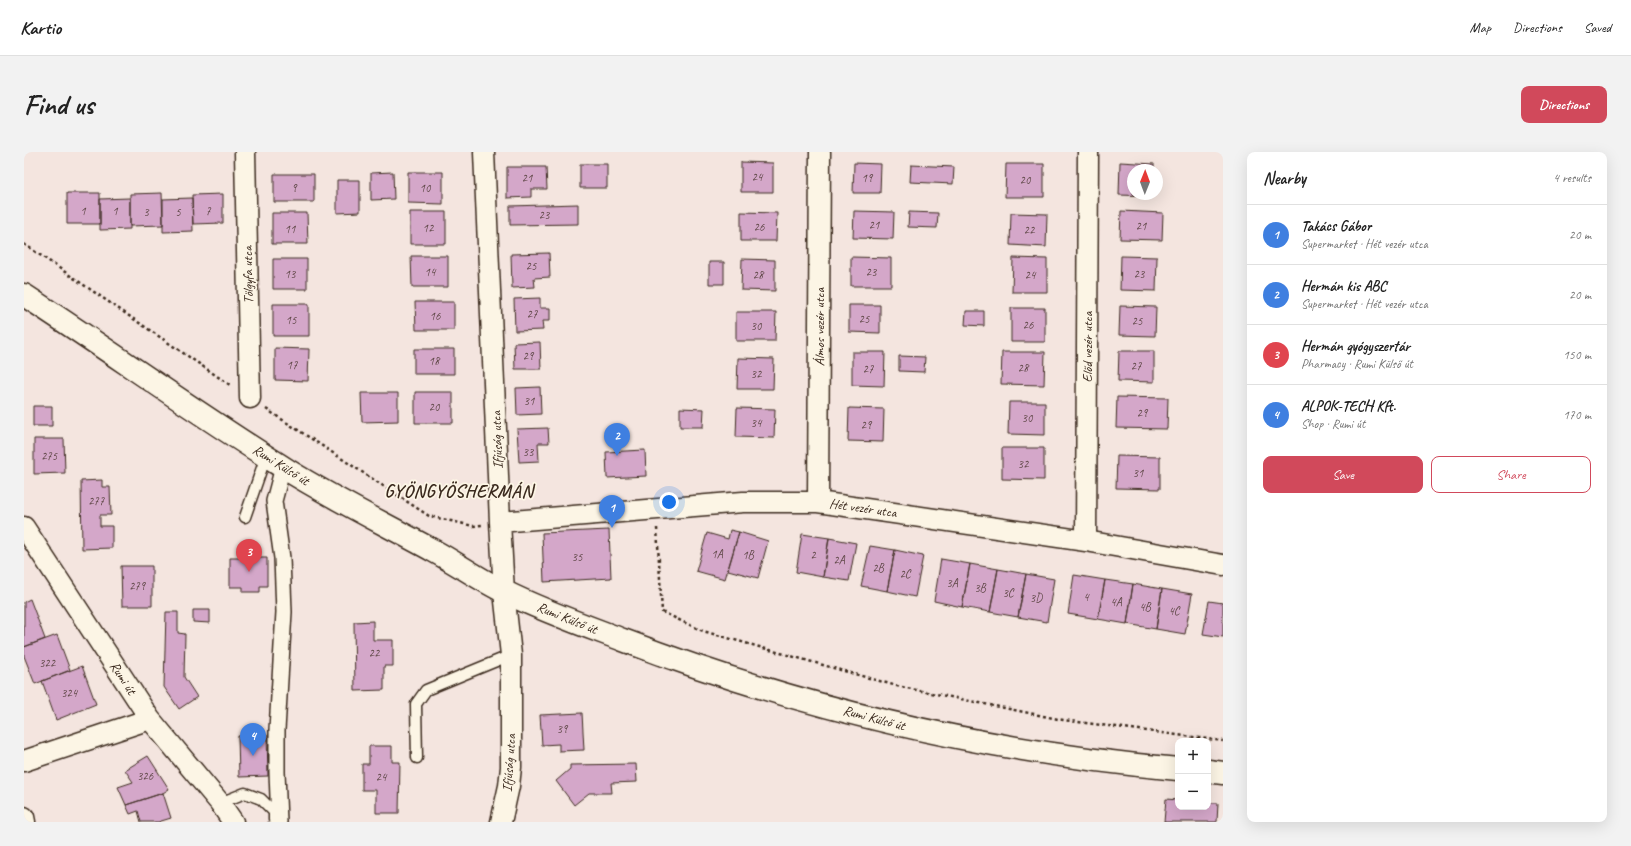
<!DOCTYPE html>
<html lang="en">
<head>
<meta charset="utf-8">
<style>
  body { margin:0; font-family:Caveat,sans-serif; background:#f2f2f2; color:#222 }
  .controls { position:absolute; right:12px; bottom:12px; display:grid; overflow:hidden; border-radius:8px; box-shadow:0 4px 16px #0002 }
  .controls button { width:36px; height:36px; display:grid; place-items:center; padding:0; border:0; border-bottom:1px solid #e0e0e0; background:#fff; color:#222; font:20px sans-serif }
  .compass { position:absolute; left:1103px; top:12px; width:36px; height:36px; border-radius:50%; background:#fff; box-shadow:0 4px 16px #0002; rotate:1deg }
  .you { position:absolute; left:645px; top:350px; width:14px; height:14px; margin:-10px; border:3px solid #fff; border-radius:50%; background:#1a73e8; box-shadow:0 0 0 6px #1a73e833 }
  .badge { display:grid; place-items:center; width:26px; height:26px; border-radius:50%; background:#d1495b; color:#fff; font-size:13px; font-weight:700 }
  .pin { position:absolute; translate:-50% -33px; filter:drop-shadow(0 1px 2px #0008) }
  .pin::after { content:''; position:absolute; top:21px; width:14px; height:12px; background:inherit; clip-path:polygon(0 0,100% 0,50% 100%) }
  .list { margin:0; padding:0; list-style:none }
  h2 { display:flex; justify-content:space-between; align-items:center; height:52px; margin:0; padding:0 16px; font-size:17px }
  h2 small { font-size:13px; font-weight:400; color:#767676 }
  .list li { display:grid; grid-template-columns:26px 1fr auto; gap:12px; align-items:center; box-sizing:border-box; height:60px; padding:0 16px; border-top:1px solid #e0e0e0 }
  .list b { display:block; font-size:15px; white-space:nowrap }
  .list p { margin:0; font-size:13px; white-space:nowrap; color:#767676 }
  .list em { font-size:13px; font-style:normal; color:#767676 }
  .actions { display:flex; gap:8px; padding:12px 16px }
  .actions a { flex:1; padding:9px 0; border:1px solid #d1495b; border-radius:8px; text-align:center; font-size:14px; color:#d1495b }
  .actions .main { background:#d1495b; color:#fff }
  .map { position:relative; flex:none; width:1199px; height:670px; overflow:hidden; border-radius:8px }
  header { display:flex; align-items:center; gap:24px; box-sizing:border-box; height:56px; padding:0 20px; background:#fff; border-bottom:1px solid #e0e0e0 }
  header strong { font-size:19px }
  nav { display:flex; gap:22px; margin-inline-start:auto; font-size:14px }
  .intro { display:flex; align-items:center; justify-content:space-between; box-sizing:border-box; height:96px; padding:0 24px }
  h1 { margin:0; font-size:28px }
  .button { padding:10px 18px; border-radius:8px; background:#d1495b; color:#fff; font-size:14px; font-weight:700 }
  main { display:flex; gap:24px; padding:0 24px }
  aside { flex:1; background:#fff; border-radius:8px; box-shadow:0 4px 16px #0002 }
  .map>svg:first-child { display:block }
</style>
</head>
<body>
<header>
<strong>Kartio</strong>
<nav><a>Map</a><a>Directions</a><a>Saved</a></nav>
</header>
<div class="intro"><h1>Find us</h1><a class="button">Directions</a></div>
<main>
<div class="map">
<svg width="1199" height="670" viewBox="0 0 1199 670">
  <rect width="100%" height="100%" fill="#f4e5df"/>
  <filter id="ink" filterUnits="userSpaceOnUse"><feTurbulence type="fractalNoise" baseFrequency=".025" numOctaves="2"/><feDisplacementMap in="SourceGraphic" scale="8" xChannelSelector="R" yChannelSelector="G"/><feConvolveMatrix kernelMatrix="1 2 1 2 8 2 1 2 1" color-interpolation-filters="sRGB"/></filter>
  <g filter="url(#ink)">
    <path fill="#d4a7c9" stroke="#3b2a1e" d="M717 10 749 11V40H717Z
      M1096 10 1130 12V18H1109V42H1129V44L1095 43Z
      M830 11 857 12 856 41H829Z
      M556 12H583V36H556Z
      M982 12H1020V45H981Z
      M887 13 930 15 929 32 886 30Z
      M483 15H522L523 37H507V45L483 46Z
      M369 20 370 47 347 48V21Z
      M384 20H419V52L384 51Z
      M250 22H290V50H250Z
      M313 28H336V60L313 61Z
      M43 41H76V72H43Z
      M138 41 139 73 106 74V42Z
      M199 42V71L169 72 168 43Z
      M106 46V77L76 78V47Z
      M168 46 169 79 139 80V47Z
      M554 52V72L486 73V54Z
      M830 59 870 60 869 87 829 86Z
      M1097 59 1139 61 1138 88 1096 87Z
      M386 60H422V92H386Z
      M717 60 753 61 752 89H717Z
      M885 60 914 61 913 76 884 75Z
      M248 61H283L284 92H248Z
      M987 61 1023 62 1022 95 986 93Z
      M525 101 526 125 510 126 511 135 488 136 487 102Z
      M387 104H424V135H388Z
      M1097 104 1133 105 1132 139 1096 138Z
      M827 105 867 106V134H827Z
      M989 106 1023 107V140H988Z
      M249 107H283V137H249Z
      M718 107 751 108V139L717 138Z
      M685 110H700V132H685Z
      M516 146V156H526V169H518L519 178 491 179 490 147Z
      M391 150H430V178H392Z
      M249 152H285V184H249Z
      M825 153H856V181L825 180Z
      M1096 154 1132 155 1131 184 1095 183Z
      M987 156H1021V190H987Z
      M942 159H960V174L941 173Z
      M712 160H752L751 189H712Z
      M516 190 517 217H491L490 191Z
      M251 196 285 197 284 229 251 228Z
      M390 197H430V222H390Z
      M1095 199H1130V230L1094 229Z
      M828 200H861L860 234 828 233Z
      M978 200H1021L1020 233 977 232Z
      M875 204 901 205 900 220 875 219Z
      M714 206 750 207 749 237H713Z
      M516 235 517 262 493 263 492 236Z
      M391 240H429V271H391Z
      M337 241H374V269L338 270Z
      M1093 245 1144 246 1143 277 1092 276Z
      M985 250H1021V283L984 282Z
      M9 254H28V274H9Z
      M656 256 680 257 679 275H656Z
      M713 256 751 257 750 286 712 285Z
      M825 256 860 257 859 290 824 289Z
      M524 276 525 291H514L515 309 495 310 493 277Z
      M10 287H40L41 321 10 322Z
      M978 296H1020V328L978 327Z
      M621 298 622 324 583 326 582 300Z
      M1093 304 1136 305V337L1092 336Z
      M78 328V335H86L87 363H76V374H88V396L58 397 57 329Z
      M585 378 587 426 520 430 518 381Z
      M706 378 715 380 701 427 672 419 683 381 704 387Z
      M715 380 744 389 734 426 704 418Z
      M778 382 805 386 799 425 772 420Z
      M805 386 832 391 825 429 799 425Z
      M846 394 871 398 863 439 837 434Z
      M871 398 899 404 891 445 863 439Z
      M206 406H243V434H236V440H219V435H206Z
      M917 407 946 412 938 455 910 449Z
      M946 412 974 417 966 460 938 455Z
      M97 414H128V454H98Z
      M974 417 1002 422 994 465 966 460Z
      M1002 422 1030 427 1023 470 994 465Z
      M1050 423 1081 428 1074 467 1044 462Z
      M1081 428 1109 432 1103 472 1074 467Z
      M1109 432 1138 437 1132 477 1103 472Z
      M1138 437 1168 442 1161 482 1132 477Z
      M6 447 21 487 0 495V450Z
      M1185 449 1199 451V485L1179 482Z
      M169 458H186V471L169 470Z
      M142 460H154V481L161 482 160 525 173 545 155 557 140 535Z
      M349 469V488H369V514H360V538L331 539 330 470Z
      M33 483 46 518 11 532 0 504V495Z
      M58 514 72 552 32 568 18 529Z
      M558 561 560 598 535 599V592L518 593 516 563Z
      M243 583 244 624 215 625 214 584Z
      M345 594H368V610H376L375 661H352V638H338V612H345Z
      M124 604 145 637 139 641 102 653 94 635 109 630 101 618Z
      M612 612 613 630 587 631 588 641H565L550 653 532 629 546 617V613Z
      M139 641 147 666 134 670H117L114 659 106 662 102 653Z
      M1142 647 1154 648V655H1184V651H1194L1193 670H1140Z"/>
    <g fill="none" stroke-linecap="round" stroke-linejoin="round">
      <defs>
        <path id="service" d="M221 365 242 304
          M393 606 392 552 402 538 487 503
          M196 651 221 641 237 647 250 660V668"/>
        <path id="pedestrian" d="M255 670 253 620V578L260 460 258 406 250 349 259 315"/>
        <path id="minor" d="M221 0 226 246
          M460 0 476 370 480 440 487 503V615L485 634 477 670
          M794 350 796 0
          M476 370 719 350H794L1062 389 1199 413
          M0 375 126 567 196 651 209 670
          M1062 389 1064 0
          M0 609 126 567
          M0 665 1 670"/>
        <path id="tertiary" d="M0 143C89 201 175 263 265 319 312 348 361 372 410 399 434 412 456 428 481 440 519 459 559 473 599 488 777 556 964 600 1154 617
          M1184 619 1199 621"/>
      </defs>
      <use href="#service" stroke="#3b2a1e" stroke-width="13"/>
      <use href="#pedestrian" stroke="#3b2a1e" stroke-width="18"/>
      <use href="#minor" stroke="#3b2a1e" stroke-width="23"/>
      <use href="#tertiary" stroke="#3b2a1e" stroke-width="25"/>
      <path stroke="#3b2a1e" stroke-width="2.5" stroke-dasharray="3 3" stroke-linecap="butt" d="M0 92 206 233
        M242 257 405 364 449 374 458 373
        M633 376 638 460 679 479 873 534 1039 568 1199 589"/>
      <use href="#service" stroke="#fcf5e5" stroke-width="10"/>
      <use href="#pedestrian" stroke="#fcf5e5" stroke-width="15"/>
      <use href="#minor" stroke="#fcf5e5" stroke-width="20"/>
      <use href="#tertiary" stroke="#fcf5e5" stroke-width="22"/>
    </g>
  </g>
  <g text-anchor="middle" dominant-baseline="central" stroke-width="3.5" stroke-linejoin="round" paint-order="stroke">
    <g font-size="12" fill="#614949">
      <text x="733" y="25">24</text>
      <text x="503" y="26">21</text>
      <text x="843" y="26">19</text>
      <text x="1001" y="28">20</text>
      <text x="270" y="36">9</text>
      <text x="401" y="36">10</text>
      <text x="59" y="59">1</text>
      <text x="91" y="59">1</text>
      <text x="184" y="59">7</text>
      <text x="122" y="60">3</text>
      <text x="154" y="60">5</text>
      <text x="520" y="63">23</text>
      <text x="850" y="73">21</text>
      <text x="1117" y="74">21</text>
      <text x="735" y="75">26</text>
      <text x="404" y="76">12</text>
      <text x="266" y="77">11</text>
      <text x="1005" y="78">22</text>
      <text x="507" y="114">25</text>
      <text x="406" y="120">14</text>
      <text x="847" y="120">23</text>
      <text x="266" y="122">13</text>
      <text x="1115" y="122">23</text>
      <text x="734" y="123">28</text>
      <text x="1006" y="123">24</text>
      <text x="508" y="162">27</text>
      <text x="411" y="164">16</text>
      <text x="840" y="167">25</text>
      <text x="267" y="168">15</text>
      <text x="1113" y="169">25</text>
      <text x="1004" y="173">26</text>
      <text x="732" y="174">30</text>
      <text x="504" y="204">29</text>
      <text x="410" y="209">18</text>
      <text x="268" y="213">17</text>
      <text x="1112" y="214">27</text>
      <text x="999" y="216">28</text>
      <text x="844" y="217">27</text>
      <text x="732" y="222">32</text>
      <text x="505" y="249">31</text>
      <text x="410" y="255">20</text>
      <text x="1118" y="261">29</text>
      <text x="1003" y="266">30</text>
      <text x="732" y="271">34</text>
      <text x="842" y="273">29</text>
      <text x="504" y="300">33</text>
      <text x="25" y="304">275</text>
      <text x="999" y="312">32</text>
      <text x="1114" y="321">31</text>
      <text x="72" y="349">277</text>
      <text x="693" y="402">1A</text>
      <text x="724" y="403">1B</text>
      <text x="789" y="403">2</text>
      <text x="553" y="405">35</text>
      <text x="815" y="408">2A</text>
      <text x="854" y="416">2B</text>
      <text x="881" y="422">2C</text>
      <text x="928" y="431">3A</text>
      <text x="113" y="434">279</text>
      <text x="956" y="436">3B</text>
      <text x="984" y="441">3C</text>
      <text x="1062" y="445">4</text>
      <text x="1012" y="446">3D</text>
      <text x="1092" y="450">4A</text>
      <text x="1121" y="455">4B</text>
      <text x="1150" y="459">4C</text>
      <text x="350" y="501">22</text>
      <text x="23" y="511">322</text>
      <text x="45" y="541">324</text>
      <text x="538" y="577">39</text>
      <text x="121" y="624">326</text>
      <text x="357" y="625">24</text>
    </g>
    <g font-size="14" fill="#3b2a1e" stroke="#fcf5e5">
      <text transform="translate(224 123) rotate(-91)">Tölgyfa utca</text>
      <text transform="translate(795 175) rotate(-90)">Álmos vezér utca</text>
      <text transform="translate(1063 195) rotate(-90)">Előd vezér utca</text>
      <text transform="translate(473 288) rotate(-92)">Ifjúság utca</text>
      <text transform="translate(257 313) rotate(32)">Rumi Külső út</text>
      <text transform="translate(839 356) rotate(8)">Hét vezér utca</text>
      <text transform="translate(543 466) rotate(22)">Rumi Külső út</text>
      <text transform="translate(99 526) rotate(57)">Rumi út</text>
      <text transform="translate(850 566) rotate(15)">Rumi Külső út</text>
      <text transform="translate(485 611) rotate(-86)">Ifjúság utca</text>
    </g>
    <g font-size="18" font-weight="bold" letter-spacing="1" fill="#3b2a1e" stroke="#fcf5e5">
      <text x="435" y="339">GYÖNGYÖSHERMÁN</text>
    </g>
  </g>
</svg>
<div class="controls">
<button>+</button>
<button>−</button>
</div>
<svg class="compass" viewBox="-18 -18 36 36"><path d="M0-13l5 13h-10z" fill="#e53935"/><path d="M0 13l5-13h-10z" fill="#767676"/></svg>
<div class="you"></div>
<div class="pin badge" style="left:588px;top:376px;background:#3f7fe0">1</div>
<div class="pin badge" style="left:593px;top:304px;background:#3f7fe0">2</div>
<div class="pin badge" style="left:225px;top:420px;background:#e0444e">3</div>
<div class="pin badge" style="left:229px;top:604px;background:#3f7fe0">4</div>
</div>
<aside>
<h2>Nearby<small>4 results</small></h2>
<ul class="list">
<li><span class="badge" style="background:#3f7fe0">1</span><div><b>Takács Gábor</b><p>Supermarket · Hét vezér utca</p></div><em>20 m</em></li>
<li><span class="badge" style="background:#3f7fe0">2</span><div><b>Hermán kis ABC</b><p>Supermarket · Hét vezér utca</p></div><em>20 m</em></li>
<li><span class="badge" style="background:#e0444e">3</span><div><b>Hermán gyógyszertár</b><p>Pharmacy · Rumi Külső út</p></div><em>150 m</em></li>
<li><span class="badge" style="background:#3f7fe0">4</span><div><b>ALPOK-TECH Kft.</b><p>Shop · Rumi út</p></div><em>170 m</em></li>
</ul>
<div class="actions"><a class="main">Save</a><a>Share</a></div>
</aside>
</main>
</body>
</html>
